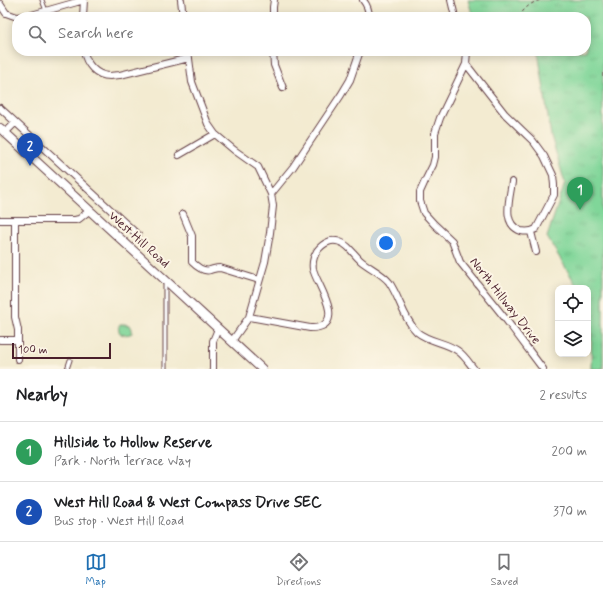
<!DOCTYPE html>
<html lang="en">
<head>
<meta charset="utf-8">
<style>
  body { margin:0; font-family:Mynerve,sans-serif; background:#f2f2f2; color:#202124 }
  .controls { position:absolute; right:12px; bottom:12px; display:grid; overflow:hidden; border-radius:8px; box-shadow:0 2px 10px #0003 }
  .controls button { width:36px; height:36px; display:grid; place-items:center; padding:0; border:0; border-bottom:1px solid #e0e0e0; background:#fff; color:#202124; font:20px sans-serif }
  .scale { position:absolute; left:12px; bottom:10px; width:99px; box-sizing:border-box; padding-left:4px; border:2px solid #4a1f2b; border-top:0; font-size:11px; line-height:14px; white-space:nowrap; color:#4a1f2b; -webkit-text-stroke:3px #fcf5e5; paint-order:stroke }
  .you { position:absolute; left:386px; top:243px; width:14px; height:14px; margin:-10px; border:3px solid #fff; border-radius:50%; background:#1a73e8; box-shadow:0 0 0 6px #1a73e833 }
  .badge { display:grid; place-items:center; width:26px; height:26px; border-radius:50%; background:#1f6fb2; color:#fff; font-size:13px; font-weight:700 }
  .pin { position:absolute; translate:-50% -33px; filter:drop-shadow(0 1px 2px #0008) }
  .pin::after { content:''; position:absolute; top:21px; width:14px; height:12px; background:inherit; clip-path:polygon(0 0,100% 0,50% 100%) }
  .list { margin:0; padding:0; list-style:none }
  h2 { display:flex; justify-content:space-between; align-items:center; height:52px; margin:0; padding:0 16px; font-size:17px }
  h2 small { font-size:13px; font-weight:400; color:#757577 }
  .list li { display:grid; grid-template-columns:26px 1fr auto; gap:12px; align-items:center; box-sizing:border-box; height:60px; padding:0 16px; border-top:1px solid #e0e0e0 }
  .list b { display:block; font-size:15px; white-space:nowrap }
  .list p { margin:0; font-size:13px; white-space:nowrap; color:#757577 }
  .list em { font-size:13px; font-style:normal; color:#757577 }
  .icon { flex:none; width:22px; height:22px; fill:none; stroke:currentColor; stroke-width:2; stroke-linecap:round; stroke-linejoin:round }
  .map { position:relative; flex:none; width:603px; height:369px; overflow:hidden }
  .search { position:absolute; background:#fff; box-shadow:0 2px 10px #0003; left:12px; right:12px; top:12px; height:44px; display:flex; align-items:center; gap:10px; box-sizing:border-box; padding:0 14px; border-radius:16px; color:#757577; font-size:15px }
  .sheet { height:172px; background:#fff }
  nav { display:flex; justify-content:space-around; align-items:center; box-sizing:border-box; height:56px; border-top:1px solid #e0e0e0; background:#fff; font-size:11px; color:#757577 }
  nav a { display:grid; justify-items:center; gap:2px }
  nav .on { color:#1f6fb2 }
  .map>svg:first-child { display:block }
</style>
</head>
<body>
<div class="map">
<svg width="603" height="369" viewBox="0 0 603 369">
  <defs>
    <pattern id="park-tufts" width="24" height="20" patternUnits="userSpaceOnUse"><rect width="24" height="20" fill="#80d699"/><path d="M3 7l-1-3M5 7V3M7 7l1-3M15 17l-1-3M17 17v-4M19 17l1-3" fill="none" stroke="#70b784"/></pattern>
  </defs>
  <rect width="100%" height="100%" fill="#fcf5e5"/>
  <filter id="ink" filterUnits="userSpaceOnUse"><feTurbulence type="fractalNoise" baseFrequency=".025" numOctaves="2"/><feDisplacementMap in="SourceGraphic" scale="8" xChannelSelector="R" yChannelSelector="G"/><feConvolveMatrix kernelMatrix="1 2 1 2 8 2 1 2 1" color-interpolation-filters="sRGB"/></filter>
  <filter id="wash" filterUnits="userSpaceOnUse"><feTurbulence type="fractalNoise" baseFrequency=".012" numOctaves="4" result="noise"/><feDisplacementMap in="SourceGraphic" scale="16" xChannelSelector="R" yChannelSelector="G"/><feGaussianBlur stdDeviation="0.9" result="paint"/><feColorMatrix in="noise" values="0 0 0 0 0 0 0 0 0 0 0 0 0 0 0 0 0 1.4 0 .05"/><feComposite in="paint" operator="in"/></filter>
  <g filter="url(#wash)">
    <rect width="100%" height="100%" fill="#f3ebd1"/>
    <path fill="url(#park-tufts)" stroke="#657a62" d="M468 0H603V369H591L592 310 588 304V288H578L547 237 565 183 551 136 538 51H586V17H473Z
      M120 324H124L130 325 132 329V333C130 335 123 335 121 334 118 331 118 327 120 324Z"/>
  </g>
  <g filter="url(#ink)">
    <g fill="none" stroke-linecap="round" stroke-linejoin="round">
      <defs>
        <path id="lane" d="M42 0 46 11
          M67 369 70 360
          M165 369V282"/>
        <path id="street" d="M181 0 183 17
          M363 0C367 5 369 11 369 17
          M451 0 455 17
          M0 4 6 13 17 17 28 16 84 0
          M83 17 84 0
          M273 17V7L274 0
          M84 51C86 64 96 76 110 76 113 76 116 75 120 75L189 58
          M188 51 192 82 208 124 215 134 234 150 258 167 271 194 273 206 270 233 265 262 249 317 232 341
          M273 51 274 65 283 88
          M467 51 466 64 440 118 435 133V157L433 165 425 181 420 192V201L424 213 434 224 452 241 460 262 504 317 543 369
          M466 64 505 114 533 141 544 156 553 175 554 185V195L536 229C531 232 527 232 521 231 501 224 510 198 512 182
          M0 108 138 235
          M5 133 15 123
          M179 155 215 134
          M271 194 293 167 341 95 350 80 360 51
          M183 214 192 236V262C197 267 203 272 210 270 214 269 216 268 220 268L259 280
          M0 220H75L79 219 89 211
          M15 220V317L18 330V359
          M531 232 536 252
          M249 317 310 328C313 328 317 328 319 327 344 320 316 283 313 269 312 263 314 256 317 251 320 247 323 244 328 242 335 239 343 242 348 247 352 251 356 256 360 260 369 268 382 273 389 282 400 298 403 318 417 332 429 342 446 342 458 351 465 356 469 363 474 369
          M0 340H18
          M213 369V341L218 329"/>
        <path id="secondary" d="M0 128 262 369"/>
      </defs>
      <use href="#lane" stroke="#633e44" stroke-width="5"/>
      <use href="#street" stroke="#633e44" stroke-width="8"/>
      <use href="#secondary" stroke="#633e44" stroke-width="10"/>
      <path stroke="#633e44" stroke-width="1" stroke-dasharray="3 3" stroke-linecap="butt" d="M519 17C524 8 532 2 541 0
        M603 73V77"/>
      <use href="#lane" stroke="#fff" stroke-width="3"/>
      <use href="#street" stroke="#fff" stroke-width="6"/>
      <use href="#secondary" stroke="#fff" stroke-width="8"/>
    </g>
  </g>
  <g text-anchor="middle" dominant-baseline="central" stroke-width="4" stroke-linejoin="round" paint-order="stroke">
    <g font-size="13" fill="#4a1f2b" stroke="#fcf5e5">
      <text transform="translate(139 240) rotate(42)">West Hill Road</text>
      <text transform="translate(505 301) rotate(52)">North Hillway Drive</text>
    </g>
  </g>
</svg>
<div class="controls">
<button><svg class="icon" aria-label="locate" viewBox="0 0 24 24"><circle cx="12" cy="12" r="6"/><path d="M12 2v4M12 18v4M2 12h4M18 12h4"/></svg></button>
<button><svg class="icon" aria-label="layers" viewBox="0 0 24 24"><path d="M12 4l9 5-9 5-9-5zM3 14l9 5 9-5"/></svg></button>
</div>
<div class="scale">100 m</div>
<div class="you"></div>
<div class="pin badge" style="left:580px;top:210px;background:#2e9e5b">1</div>
<div class="pin badge" style="left:30px;top:166px;background:#1a4fb4">2</div>
<div class="search"><svg class="icon" aria-label="search" viewBox="0 0 24 24"><circle cx="10" cy="10" r="6"/><path d="M15 15l6 6"/></svg>Search here</div>
</div>
<section class="sheet">
<h2>Nearby<small>2 results</small></h2>
<ul class="list">
<li><span class="badge" style="background:#2e9e5b">1</span><div><b>Hillside to Hollow Reserve</b><p>Park · North Terrace Way</p></div><em>200 m</em></li>
<li><span class="badge" style="background:#1a4fb4">2</span><div><b>West Hill Road &amp; West Compass Drive SEC</b><p>Bus stop · West Hill Road</p></div><em>370 m</em></li>
</ul>
</section>
<nav>
<a class="on"><svg class="icon" aria-label="map" viewBox="0 0 24 24"><path d="M3 6l6-2 6 2 6-2v14l-6 2-6-2-6 2zM9 4v14M15 6v14"/></svg>Map</a>
<a><svg class="icon" aria-label="directions" viewBox="0 0 24 24"><path d="M12 3l9 9-9 9-9-9zM9 14v-3h6M13 9l2 2-2 2"/></svg>Directions</a>
<a><svg class="icon" aria-label="saved" viewBox="0 0 24 24"><path d="M7 4h10v16l-5-4-5 4z"/></svg>Saved</a>
</nav>
</body>
</html>
